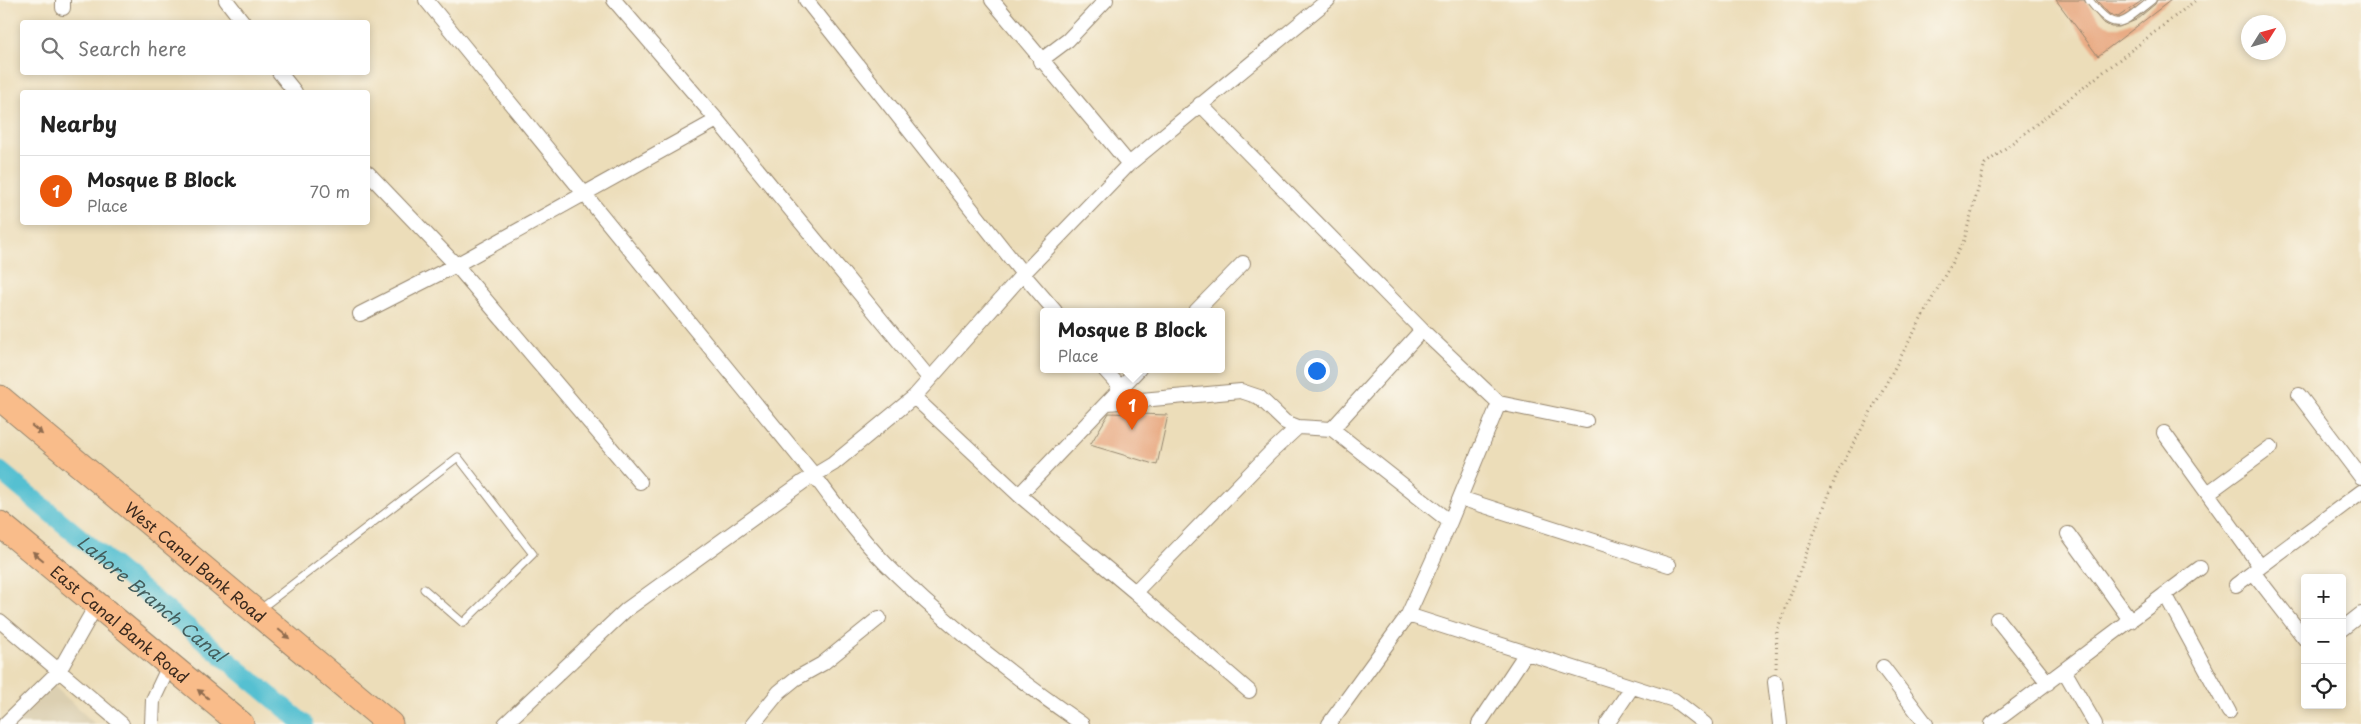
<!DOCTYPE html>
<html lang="en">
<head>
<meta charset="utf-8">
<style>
  body { margin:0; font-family:"Playpen Sans",sans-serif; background:#f2f2f2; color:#222 }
  .controls { position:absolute; right:15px; bottom:15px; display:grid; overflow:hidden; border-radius:5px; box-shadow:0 2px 8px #0003 }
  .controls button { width:45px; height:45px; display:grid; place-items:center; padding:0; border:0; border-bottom:1px solid #e0e0e0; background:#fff; color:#222; font:25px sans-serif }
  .compass { position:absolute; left:2241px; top:15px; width:45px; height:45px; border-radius:50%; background:#fff; box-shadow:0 2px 8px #0003; rotate:53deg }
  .you { position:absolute; left:1316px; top:370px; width:18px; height:18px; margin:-12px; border:4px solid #fff; border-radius:50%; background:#1a73e8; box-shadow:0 0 0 8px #1a73e833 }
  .badge { display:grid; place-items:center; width:32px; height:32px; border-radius:50%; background:#ea580c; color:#fff; font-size:16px; font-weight:700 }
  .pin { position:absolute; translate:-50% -41px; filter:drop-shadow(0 1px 2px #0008) }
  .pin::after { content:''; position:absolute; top:26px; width:18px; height:15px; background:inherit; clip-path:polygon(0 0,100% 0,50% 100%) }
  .popup { position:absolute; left:1040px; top:308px; width:185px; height:65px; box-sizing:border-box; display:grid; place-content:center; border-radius:5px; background:#fff; filter:drop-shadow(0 1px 4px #0005); font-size:16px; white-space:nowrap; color:#767676 }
  .popup b { font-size:19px; color:#222 }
  .popup::after { content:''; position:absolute; left:50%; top:100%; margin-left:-10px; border:10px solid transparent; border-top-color:#fff }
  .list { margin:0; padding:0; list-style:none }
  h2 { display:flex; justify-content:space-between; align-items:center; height:65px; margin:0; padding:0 20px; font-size:21px }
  h2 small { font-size:16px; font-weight:400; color:#767676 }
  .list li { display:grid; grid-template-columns:32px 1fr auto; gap:15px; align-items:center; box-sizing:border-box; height:70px; padding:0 20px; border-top:1px solid #e0e0e0 }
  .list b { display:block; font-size:19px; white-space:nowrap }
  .list p { margin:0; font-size:16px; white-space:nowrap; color:#767676 }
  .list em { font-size:16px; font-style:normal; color:#767676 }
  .icon { flex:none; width:28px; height:28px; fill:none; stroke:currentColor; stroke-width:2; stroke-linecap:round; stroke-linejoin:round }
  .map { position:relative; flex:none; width:2361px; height:724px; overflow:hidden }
  .search { position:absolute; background:#fff; box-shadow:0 2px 8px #0003; left:20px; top:20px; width:350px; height:55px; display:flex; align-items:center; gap:12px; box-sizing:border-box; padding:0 18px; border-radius:5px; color:#767676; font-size:19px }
  .panel { position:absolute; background:#fff; box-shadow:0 2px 8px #0003; left:20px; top:90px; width:350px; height:135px; border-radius:5px }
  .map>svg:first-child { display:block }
</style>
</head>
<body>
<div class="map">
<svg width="2361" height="724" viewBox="0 0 2361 724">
  <rect width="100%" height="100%" fill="#fbf7ec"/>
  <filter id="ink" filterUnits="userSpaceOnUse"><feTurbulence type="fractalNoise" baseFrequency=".02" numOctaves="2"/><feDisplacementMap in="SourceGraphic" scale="10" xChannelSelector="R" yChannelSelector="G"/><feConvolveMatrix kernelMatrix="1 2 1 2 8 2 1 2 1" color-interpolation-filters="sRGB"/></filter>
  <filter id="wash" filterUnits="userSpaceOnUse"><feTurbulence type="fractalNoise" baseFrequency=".0096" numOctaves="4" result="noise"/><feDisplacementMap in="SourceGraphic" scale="20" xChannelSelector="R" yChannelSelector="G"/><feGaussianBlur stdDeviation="1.12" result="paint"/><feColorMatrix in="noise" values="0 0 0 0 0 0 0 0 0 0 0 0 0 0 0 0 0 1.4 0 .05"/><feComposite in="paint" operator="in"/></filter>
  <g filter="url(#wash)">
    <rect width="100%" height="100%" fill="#ecddb9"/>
    <path fill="#dbcfb1" d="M54 686 95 724H15Z"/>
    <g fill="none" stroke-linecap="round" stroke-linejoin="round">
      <path stroke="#55c0d1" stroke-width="19" id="s1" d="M0 471 304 724"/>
    </g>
    <g id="blocks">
      <path fill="#e9ac85" d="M2056 0H2084L2102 22 2111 27H2119L2136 20 2155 4 2157 0H2171L2098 56Z
        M2096 0H2143L2118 17 2109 14Z
        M1109 413 1168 415 1157 465 1090 445Z"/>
    </g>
  </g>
  <g filter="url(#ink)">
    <use href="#blocks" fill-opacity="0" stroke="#94846c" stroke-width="1"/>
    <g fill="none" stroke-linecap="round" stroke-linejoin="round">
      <defs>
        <path id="lane" d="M2089 0C2116 35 2121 24 2152 0
          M259 610 458 457 533 554 463 623 424 589"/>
        <path id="street" d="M63 0V8
          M226 0 243 22
          M426 0 814 475C839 509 865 545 896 574 953 629 1017 679 1082 724
          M614 0 717 120 929 378
          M806 0 1023 274 1055 311
          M992 0 1129 164
          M1040 61 1068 40 1106 0
          M279 72 295 92
          M1200 104 1422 330 1332 429
          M368 173 456 265 640 482
          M1196 311 1243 263
          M360 314 456 265 717 120
          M1422 330 1499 403 1586 421
          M1104 369 1121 388
          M2299 395 2361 477
          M914 397 1019 495 1135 592 1270 453 1298 427
          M1108 403 1241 391 1259 397 1285 422 1298 427 1332 429 1450 522
          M2164 433 2260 566
          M2208 493 2271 447
          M1019 495 1139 369
          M1460 498 1669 565
          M2068 534 2131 621
          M2253 572 2305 639
          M2236 585 2361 492
          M1135 592 1249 691
          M2165 594 2229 712
          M1408 615 1674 700 1705 724
          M1997 619 2048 683
          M0 621 122 724
          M2342 629 2361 614
          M1883 667 1926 724
          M2065 672 2095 724
          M1775 682 1780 724
          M5 724 59 671 97 604
          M152 724 153 700 169 666
          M505 724 626 610 803 482 833 464 914 397 1023 274 1129 164 1328 0
          M753 724 779 692 795 679 822 664 879 618
          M1329 724 1408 615 1450 522 1499 403
          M1479 724 1526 653
          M1607 724 1632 687
          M1992 724 2200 568"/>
        <g id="highway">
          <path id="s2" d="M0 398 390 724"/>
          <path id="s3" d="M0 524 241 724"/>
        </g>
      </defs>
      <use href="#lane" stroke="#94846c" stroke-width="9"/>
      <use href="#street" stroke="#94846c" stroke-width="16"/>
      <use href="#highway" stroke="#94846c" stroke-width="27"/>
      <path stroke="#94846c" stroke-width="3" stroke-dasharray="1 4" stroke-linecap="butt" d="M1776 668 1777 630 1836 476 1964 240 1985 164 2196 0"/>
      <use href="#lane" stroke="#fff" stroke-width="7"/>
      <use href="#street" stroke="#fff" stroke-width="14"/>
      <use href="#highway" stroke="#f9bc8a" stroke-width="25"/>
    </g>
    <defs><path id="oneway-solid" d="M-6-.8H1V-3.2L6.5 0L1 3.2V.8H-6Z" transform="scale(1.25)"/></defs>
    <g fill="#906c4f">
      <use href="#oneway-solid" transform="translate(37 430) rotate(40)"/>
      <use href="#oneway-solid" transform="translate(38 556) rotate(-140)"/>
      <use href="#oneway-solid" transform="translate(284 634) rotate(40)"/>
      <use href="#oneway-solid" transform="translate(203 694) rotate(-141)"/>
    </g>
  </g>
  <g text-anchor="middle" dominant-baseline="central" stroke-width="4" stroke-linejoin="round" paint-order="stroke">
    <g font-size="16" fill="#3b2a1e" stroke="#fbf7ec">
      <text stroke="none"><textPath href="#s2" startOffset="255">West Canal Bank Road</textPath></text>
      <text stroke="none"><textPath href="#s3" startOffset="156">East Canal Bank Road</textPath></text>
    </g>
    <g font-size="18" font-style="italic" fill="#445e5d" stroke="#fbf7ec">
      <text stroke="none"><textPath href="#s1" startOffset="198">Lahore Branch Canal</textPath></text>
    </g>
  </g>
</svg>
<div class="controls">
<button>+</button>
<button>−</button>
<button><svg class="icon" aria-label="locate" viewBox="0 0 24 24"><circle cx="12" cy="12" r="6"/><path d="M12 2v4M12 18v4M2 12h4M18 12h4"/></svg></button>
</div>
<svg class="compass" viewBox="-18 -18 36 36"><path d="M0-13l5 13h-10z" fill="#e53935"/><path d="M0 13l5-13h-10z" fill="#767676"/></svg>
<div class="you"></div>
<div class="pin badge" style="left:1132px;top:430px">1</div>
<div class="popup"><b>Mosque B Block</b>Place</div>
<div class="search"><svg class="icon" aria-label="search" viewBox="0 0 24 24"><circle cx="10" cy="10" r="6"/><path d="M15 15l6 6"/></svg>Search here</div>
<section class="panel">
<h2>Nearby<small></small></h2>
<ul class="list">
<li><span class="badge">1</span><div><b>Mosque B Block</b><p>Place</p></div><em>70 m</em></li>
</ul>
</section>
</div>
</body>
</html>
